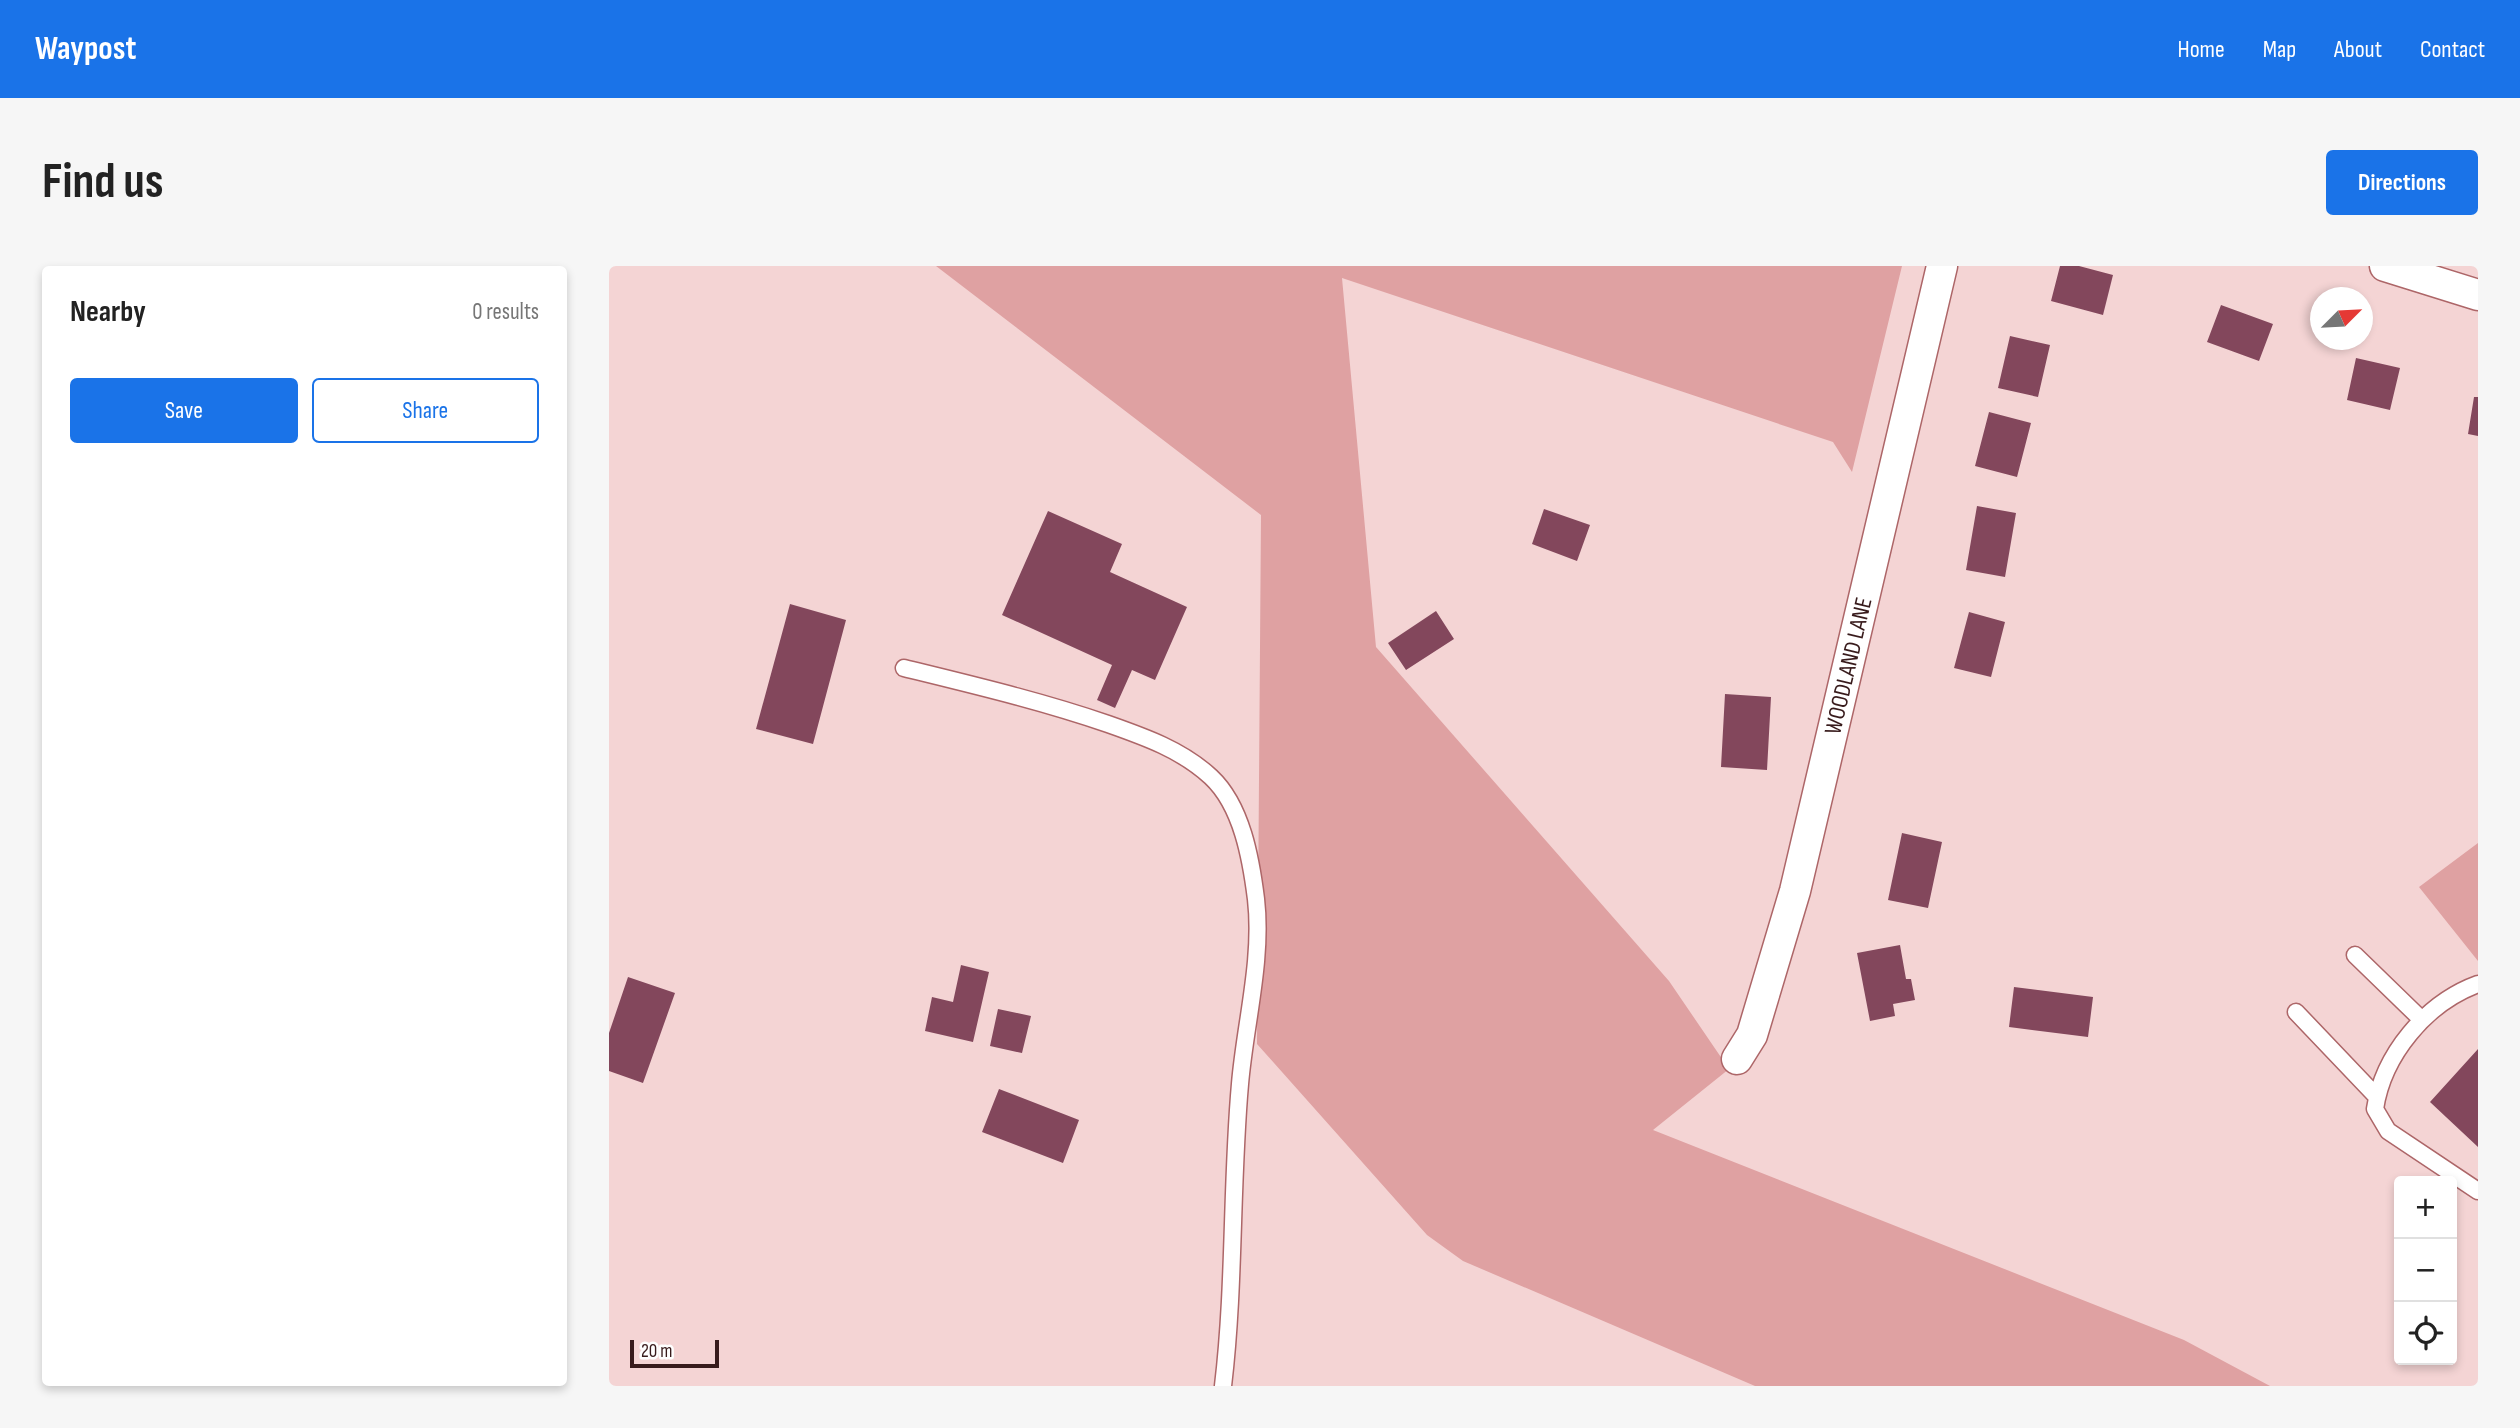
<!DOCTYPE html>
<html lang="en">
<head>
<meta charset="utf-8">
<style>
  body { margin:0; font-family:"Sofia Sans Condensed",sans-serif; background:#f6f6f6; color:#222 }
  .controls { position:absolute; right:21px; bottom:21px; display:grid; overflow:hidden; border-radius:7px; box-shadow:0 4px 10px #0003 }
  .controls button { width:63px; height:63px; display:grid; place-items:center; padding:0; border:0; border-bottom:2px solid #e0e0e0; background:#fff; color:#222; font:35px sans-serif }
  .compass { position:absolute; left:1701px; top:21px; width:63px; height:63px; border-radius:50%; background:#fff; box-shadow:0 4px 10px #0003; rotate:66deg }
  .scale { position:absolute; left:21px; bottom:18px; width:89px; box-sizing:border-box; padding-left:7px; border:4px solid #381b1c; border-top:0; font-size:19px; line-height:24px; white-space:nowrap; color:#381b1c; -webkit-text-stroke:5px #fefefe; paint-order:stroke }
  .list { margin:0; padding:0; list-style:none }
  h2 { display:flex; justify-content:space-between; align-items:center; height:91px; margin:0; padding:0 28px; font-size:30px }
  h2 small { font-size:23px; font-weight:400; color:#767676 }
  .actions { display:flex; gap:14px; padding:21px 28px }
  .actions a { flex:1; padding:16px 0; border:2px solid #1a73e8; border-radius:7px; text-align:center; font-size:24px; color:#1a73e8 }
  .actions .main { background:#1a73e8; color:#fff }
  .icon { flex:none; width:38px; height:38px; fill:none; stroke:currentColor; stroke-width:2; stroke-linecap:round; stroke-linejoin:round }
  .map { position:relative; flex:none; width:1869px; height:1120px; overflow:hidden; border-radius:7px }
  header { display:flex; align-items:center; gap:42px; box-sizing:border-box; height:98px; padding:0 35px; background:#1a73e8; color:#fff }
  header strong { font-size:33px }
  nav { display:flex; gap:38px; margin-inline-start:auto; font-size:24px }
  .intro { display:flex; align-items:center; justify-content:space-between; box-sizing:border-box; height:168px; padding:0 42px }
  h1 { margin:0; font-size:49px }
  .button { padding:18px 32px; border-radius:7px; background:#1a73e8; color:#fff; font-size:24px; font-weight:700 }
  main { display:flex; gap:42px; padding:0 42px }
  aside { flex:1; background:#fff; border-radius:7px; box-shadow:0 4px 10px #0003 }
  .map>svg:first-child { display:block }
</style>
</head>
<body>
<header>
<strong>Waypost</strong>
<nav><a>Home</a><a>Map</a><a>About</a><a>Contact</a></nav>
</header>
<div class="intro"><h1>Find us</h1><a class="button">Directions</a></div>
<main>
<aside>
<h2>Nearby<small>0 results</small></h2>
<ul class="list">
</ul>
<div class="actions"><a class="main">Save</a><a>Share</a></div>
</aside>
<div class="map">
<svg width="1869" height="1120" viewBox="0 0 1869 1120">
  <rect width="100%" height="100%" fill="#f4d4d4"/>
  <path fill="#dfa1a2" d="M327 0H1293L1243 206 1224 176 733 12 767 381 1060 715 1120 803 1044 864 1575 1074 1661 1120H1146L854 995 818 969 648 778 652 249Z
    M1869 577V695L1810 621Z"/>
  <path fill="#83475c" d="M1451 0H1470L1504 9 1494 49 1442 35Z
    M1612 39 1664 58 1650 95 1598 76Z
    M1401 70 1441 79 1429 131 1389 122Z
    M1747 92 1791 102 1781 144 1738 134Z
    M1865 131H1869V170L1859 168Z
    M1380 146 1422 157 1408 211 1366 200Z
    M1368 240 1407 247 1396 311 1357 304Z
    M935 243 981 259 968 295 923 278Z
    M439 245 513 278 501 306 578 341 546 414 523 404 506 442 488 434 503 399 393 349Z
    M181 338 237 354 204 478 147 463Z
    M827 345 845 373 797 404 779 377Z
    M1360 346 1396 356 1382 411 1345 402Z
    M1116 428 1162 431 1158 504 1112 501Z
    M1293 567 1333 576 1319 642 1279 634Z
    M1291 679 1297 713H1302L1306 734 1284 738 1286 750 1261 755 1248 687Z
    M352 699 380 706 364 776 316 765 323 731 344 736Z
    M19 711 66 727 34 817 0 805V767Z
    M1405 721 1484 731 1479 771 1400 761Z
    M389 743 422 750 413 787 381 780Z
    M1869 783V881L1821 836Z
    M390 823 470 854 454 897 373 866Z"/>
  <g fill="none" stroke-linecap="round" stroke-linejoin="round">
    <defs>
      <path id="service" d="M295 402C364 419 432 435 499 458 536 471 573 484 602 511 633 540 642 593 647 633 654 694 636 758 631 818 622 919 626 1020 614 1120
        M1746 689 1813 754
        M1869 718C1817 737 1774 789 1766 843L1779 865 1869 925
        M1687 746 1768 831"/>
      <g id="minor">
        <path d="M1776 0 1869 29"/>
        <path id="s1" d="M1128 793 1143 769 1186 625 1333 0"/>
      </g>
    </defs>
    <use href="#service" stroke="#ad6668" stroke-width="19"/>
    <use href="#minor" stroke="#ad6668" stroke-width="33"/>
    <use href="#service" stroke="#fff" stroke-width="16"/>
    <use href="#minor" stroke="#fff" stroke-width="30"/>
  </g>
  <g text-anchor="middle" dominant-baseline="central" stroke-width="7" stroke-linejoin="round" paint-order="stroke">
    <g font-size="24" fill="#381b1c" stroke="#fefefe">
      <text stroke="none"><textPath href="#s1" startOffset="410">WOODLAND LANE</textPath></text>
    </g>
  </g>
</svg>
<div class="controls">
<button>+</button>
<button>−</button>
<button><svg class="icon" aria-label="locate" viewBox="0 0 24 24"><circle cx="12" cy="12" r="6"/><path d="M12 2v4M12 18v4M2 12h4M18 12h4"/></svg></button>
</div>
<svg class="compass" viewBox="-18 -18 36 36"><path d="M0-13l5 13h-10z" fill="#e53935"/><path d="M0 13l5-13h-10z" fill="#767676"/></svg>
<div class="scale">20 m</div>
</div>
</main>
</body>
</html>
